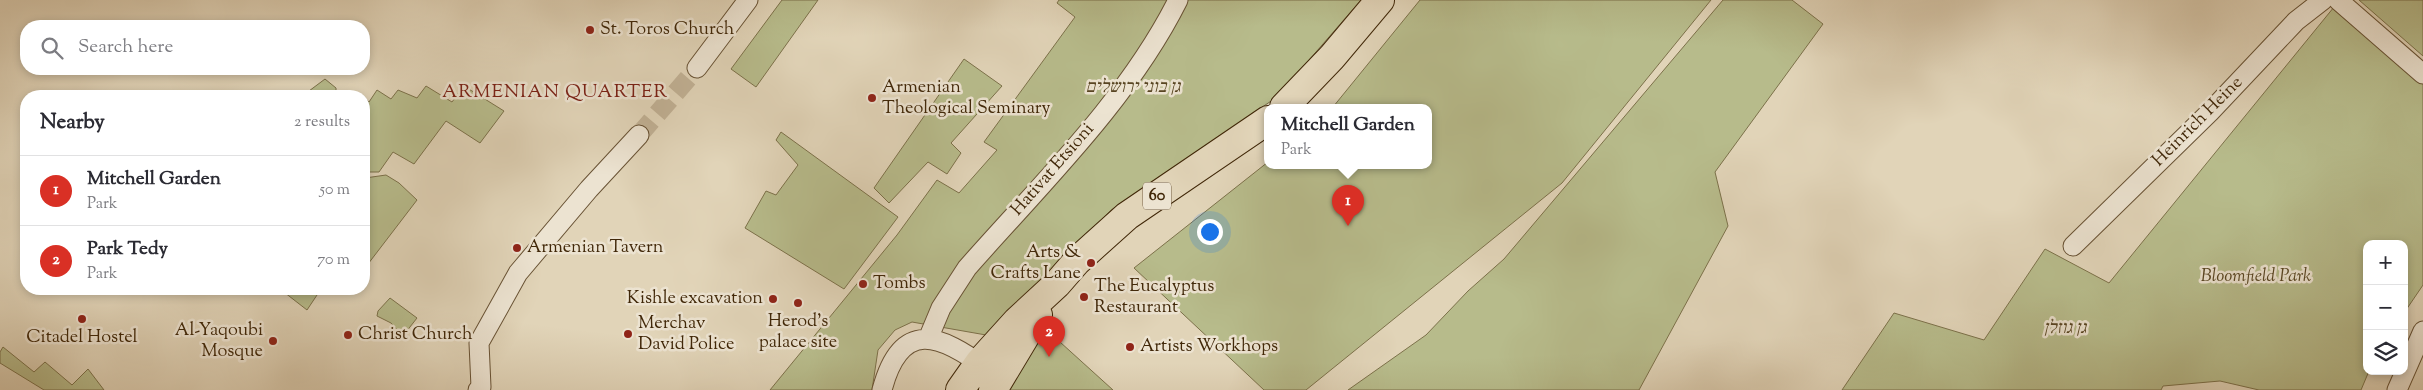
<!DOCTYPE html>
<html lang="en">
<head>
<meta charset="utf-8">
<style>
  body { margin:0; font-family:"Sorts Mill Goudy","Frank Ruhl Libre",serif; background:#f2f2f3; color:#2b2b33 }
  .controls { position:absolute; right:15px; bottom:15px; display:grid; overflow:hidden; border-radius:10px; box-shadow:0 2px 8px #0003 }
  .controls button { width:45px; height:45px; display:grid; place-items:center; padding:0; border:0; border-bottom:1px solid #e1e1e2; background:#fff; color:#2b2b33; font:25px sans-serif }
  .you { position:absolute; left:1209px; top:231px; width:18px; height:18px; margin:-12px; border:4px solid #fff; border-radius:50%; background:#1a73e8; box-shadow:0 0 0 8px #1a73e833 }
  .badge { display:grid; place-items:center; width:32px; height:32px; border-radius:50%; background:#d93025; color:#fff; font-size:16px; font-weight:700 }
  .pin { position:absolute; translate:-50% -41px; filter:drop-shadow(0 1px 2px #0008) }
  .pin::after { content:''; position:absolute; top:26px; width:18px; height:15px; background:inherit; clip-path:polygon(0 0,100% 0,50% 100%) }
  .popup { position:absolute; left:1264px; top:104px; width:168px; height:65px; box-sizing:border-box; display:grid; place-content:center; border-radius:10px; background:#fff; filter:drop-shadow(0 1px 4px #0005); font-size:16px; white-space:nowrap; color:#7c7c81 }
  .popup b { font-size:19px; color:#2b2b33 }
  .popup::after { content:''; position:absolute; left:50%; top:100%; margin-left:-10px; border:10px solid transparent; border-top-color:#fff }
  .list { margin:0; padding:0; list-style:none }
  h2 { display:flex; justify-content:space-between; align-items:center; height:65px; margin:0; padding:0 20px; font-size:21px }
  h2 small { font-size:16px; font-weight:400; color:#7c7c81 }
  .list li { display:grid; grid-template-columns:32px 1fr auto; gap:15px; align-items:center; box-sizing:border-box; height:70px; padding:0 20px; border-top:1px solid #e1e1e2 }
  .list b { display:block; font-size:19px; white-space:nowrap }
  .list p { margin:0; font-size:16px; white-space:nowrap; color:#7c7c81 }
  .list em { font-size:16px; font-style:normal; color:#7c7c81 }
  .icon { flex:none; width:28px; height:28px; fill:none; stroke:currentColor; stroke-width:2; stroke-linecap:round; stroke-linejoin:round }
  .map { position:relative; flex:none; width:2423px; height:390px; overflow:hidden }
  .search { position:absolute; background:#fff; box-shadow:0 2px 8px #0003; left:20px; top:20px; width:350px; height:55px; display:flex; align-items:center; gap:12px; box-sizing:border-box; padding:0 18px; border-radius:20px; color:#7c7c81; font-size:19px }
  .panel { position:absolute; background:#fff; box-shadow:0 2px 8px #0003; left:20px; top:90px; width:350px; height:205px; border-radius:20px }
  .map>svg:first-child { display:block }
</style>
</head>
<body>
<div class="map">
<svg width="2423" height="390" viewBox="0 0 2423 390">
  <rect width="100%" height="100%" fill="#e1d4b8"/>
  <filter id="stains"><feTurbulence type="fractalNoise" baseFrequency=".004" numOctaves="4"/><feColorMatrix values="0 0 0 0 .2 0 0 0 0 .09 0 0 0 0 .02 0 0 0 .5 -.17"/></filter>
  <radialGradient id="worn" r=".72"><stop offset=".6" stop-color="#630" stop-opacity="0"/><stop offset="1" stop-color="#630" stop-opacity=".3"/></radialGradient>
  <path fill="#b7bb8b" stroke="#7c714a" d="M782 0H818L756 87 731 69Z
    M1059 0H1361L1277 97 1111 210 1067 258 986 335 912 322 895 330 878 350 872 390H770L897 235 937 180 959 193 997 150 984 142 1075 17 1057 3Z
    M1420 0H1711L1562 183 1306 390H1264L1134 268 1268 162V165H1428V107H1333Z
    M1723 0H1792L1823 24 1715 172 1728 226 1639 390H1348L1426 335 1468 291 1504 259Z
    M2359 0H2423V56Z
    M2334 7 2423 83V285L2404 313V244H2367V371H2369L2361 390H2259L2220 381 2163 386 2161 390H1842L1894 313 1984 340 2045 249 2109 283Z
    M964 59 1002 86 951 143 961 153 947 174 928 162 889 203 874 188Z
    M325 79 336 88V95L338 96H305V94Z
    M426 86 452 102 464 86 504 111 480 143 446 121 414 164 393 152 379 172H365L364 99 369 102 377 90 391 99 398 90 417 98Z
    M781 132 898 217 844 289 745 228 766 191 776 195 798 165 776 140Z
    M386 175 399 183 417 200 368 264 364 262V213L367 203C363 196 363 186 365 178Z
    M280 289H321L307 310Z
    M390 298 417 318 406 332 401 334 391 323 377 316 378 311Z
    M1039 323 1113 390H1004Z
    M3 347 34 372 45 362 72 385 88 369 104 390H44L0 363V352Z"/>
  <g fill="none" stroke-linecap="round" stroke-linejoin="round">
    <path stroke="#c1b195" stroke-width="19" stroke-dasharray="19 9" stroke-linecap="butt" d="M639 135 697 68"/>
    <defs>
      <path id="minor" d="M2338 0 2423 74
        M697 68 748 0
        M2073 246 2210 112 2296 21 2323 0
        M928 339 941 308 967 268C1041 184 1128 100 1178 0
        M478 390 481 387 479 343 518 273 589 189 639 135
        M882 390C901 318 940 334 987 369
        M2397 390 2423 331"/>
      <path id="highway" d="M1284 107 1332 57 1380 0
        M960 390 979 363 1017 321 1057 284 1077 261 1127 216 1268 120
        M993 390 1038 315"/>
    </defs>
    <use href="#minor" stroke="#685234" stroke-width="21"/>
    <use href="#highway" stroke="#402708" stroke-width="30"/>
    <use href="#minor" stroke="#ece3d1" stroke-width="19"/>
    <use href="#highway" stroke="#e1d4b8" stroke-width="28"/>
  </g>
  <g fill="#8f2418" stroke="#ece3d1" stroke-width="2">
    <circle cx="590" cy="30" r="5"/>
    <circle cx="872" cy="98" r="5"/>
    <circle cx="517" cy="248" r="5"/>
    <circle cx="1091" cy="263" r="5"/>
    <circle cx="863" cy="284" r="5"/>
    <circle cx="1084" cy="297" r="5"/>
    <circle cx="773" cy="299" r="5"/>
    <circle cx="798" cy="303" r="5"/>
    <circle cx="82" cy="319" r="5"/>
    <circle cx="628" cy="334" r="5"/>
    <circle cx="348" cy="335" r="5"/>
    <circle cx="273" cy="341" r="5"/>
    <circle cx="1130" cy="347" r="5"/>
  </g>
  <g text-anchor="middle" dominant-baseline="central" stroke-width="5" stroke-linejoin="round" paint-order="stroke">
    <rect fill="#ece3d1" stroke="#745f44" stroke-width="1" x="1143" y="182.5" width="28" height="27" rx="4"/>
    <g font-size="16" font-weight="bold" fill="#402708">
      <text x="1157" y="196">60</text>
    </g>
    <g font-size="18" fill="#402708" stroke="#ece3d1" text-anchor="start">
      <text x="600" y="30">St. Toros Church</text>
      <text x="882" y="88">Armenian<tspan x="882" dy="21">Theological Seminary</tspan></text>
      <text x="527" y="248">Armenian Tavern</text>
      <text x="1081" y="253" text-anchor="end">Arts &amp;<tspan x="1081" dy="21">Crafts Lane</tspan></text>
      <text x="873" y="284">Tombs</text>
      <text x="1094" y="287">The Eucalyptus<tspan x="1094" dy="21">Restaurant</tspan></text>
      <text x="763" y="299" text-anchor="end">Kishle excavation</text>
      <text x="798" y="322" text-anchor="middle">Herod's<tspan x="798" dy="21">palace site</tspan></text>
      <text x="638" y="324">Merchav<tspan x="638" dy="21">David Police</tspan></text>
      <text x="263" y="331" text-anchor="end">Al-Yaqoubi<tspan x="263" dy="21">Mosque</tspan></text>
      <text x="358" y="335">Christ Church</text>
      <text x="82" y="338" text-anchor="middle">Citadel Hostel</text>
      <text x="1140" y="347">Artists Workhops</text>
    </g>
    <g font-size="18" font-style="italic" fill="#584522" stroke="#ece3d1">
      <text x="1133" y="88">גן בוני ירושלים</text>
      <text x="2256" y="277">Bloomfield Park</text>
      <text x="2065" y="329">גן גוזלן</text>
    </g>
    <g font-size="18" fill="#402708" stroke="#ece3d1">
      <text transform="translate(2198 122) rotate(-45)">Heinrich Heine</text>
      <text transform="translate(1053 170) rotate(-49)">Hativat Etsioni</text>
    </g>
    <g font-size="19" letter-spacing="1" fill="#7a1f14" stroke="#ece3d1">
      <text x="555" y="92">ARMENIAN QUARTER</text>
    </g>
  </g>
  <rect width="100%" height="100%" filter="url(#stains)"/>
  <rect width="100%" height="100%" fill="url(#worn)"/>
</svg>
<div class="controls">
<button>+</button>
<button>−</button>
<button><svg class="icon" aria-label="layers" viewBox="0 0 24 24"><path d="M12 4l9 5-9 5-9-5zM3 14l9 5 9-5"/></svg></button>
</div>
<div class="you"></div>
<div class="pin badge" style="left:1348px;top:226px">1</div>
<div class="popup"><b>Mitchell Garden</b>Park</div>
<div class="pin badge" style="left:1049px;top:357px">2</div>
<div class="search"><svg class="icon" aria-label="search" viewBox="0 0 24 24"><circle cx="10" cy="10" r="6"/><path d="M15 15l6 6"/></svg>Search here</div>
<section class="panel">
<h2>Nearby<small>2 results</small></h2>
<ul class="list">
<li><span class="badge">1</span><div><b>Mitchell Garden</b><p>Park</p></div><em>50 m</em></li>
<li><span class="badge">2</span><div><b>Park Tedy</b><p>Park</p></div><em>70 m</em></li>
</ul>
</section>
</div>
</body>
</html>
